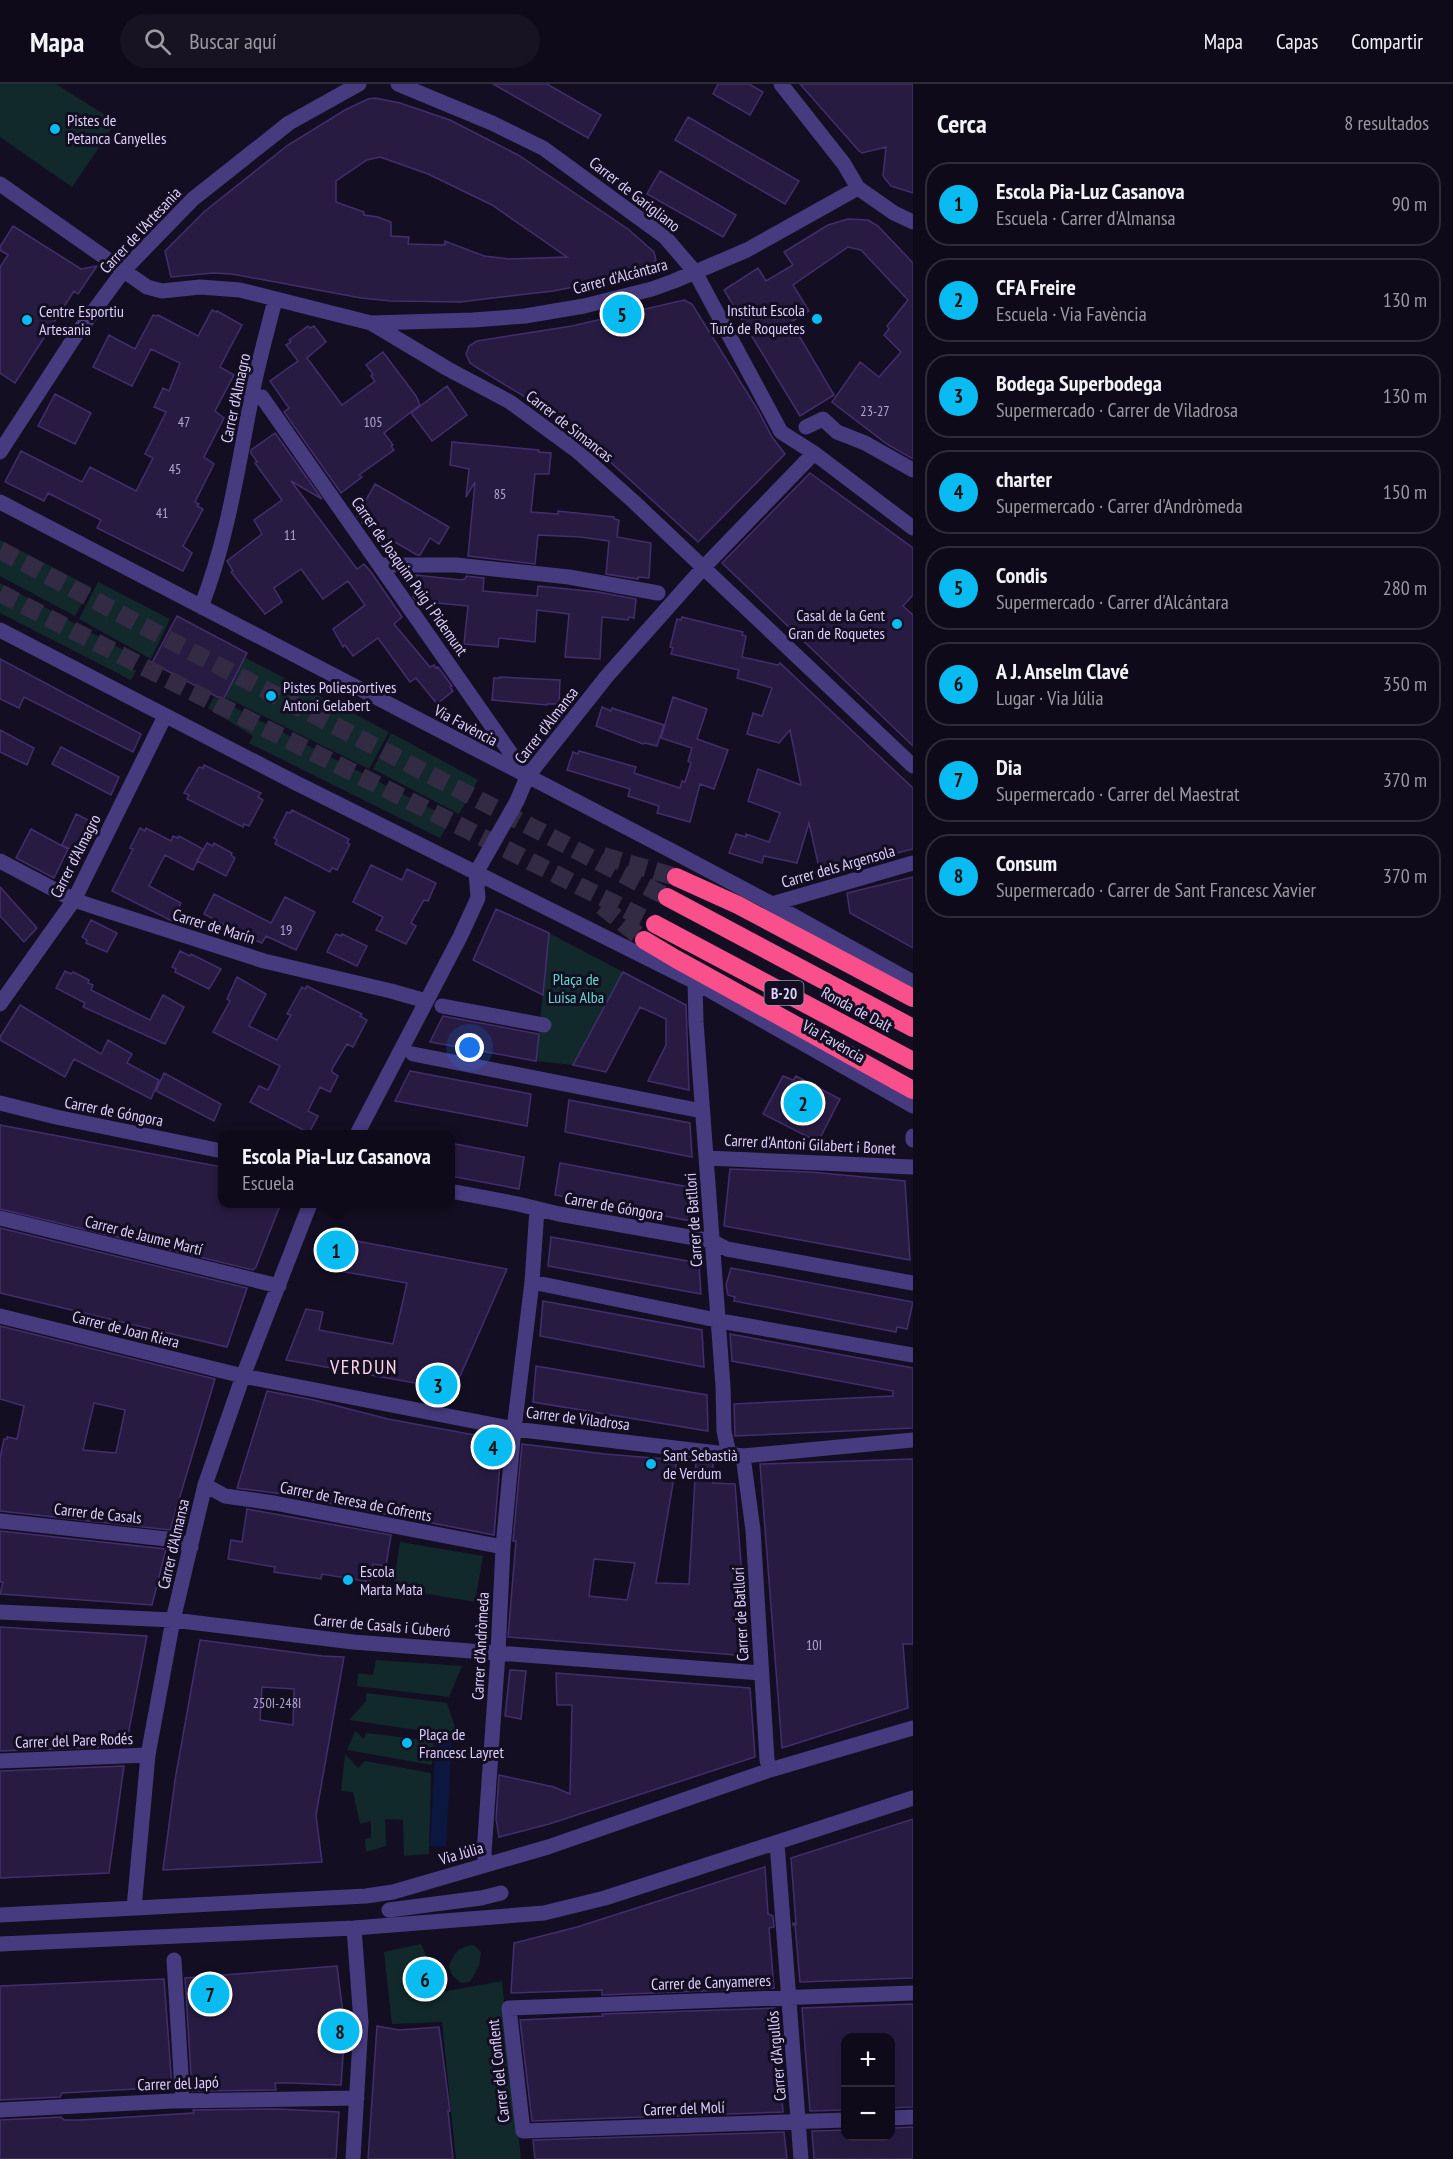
<!DOCTYPE html>
<html lang="es">
<head>
<meta charset="utf-8">
<style>
  body { margin:0; font-family:"PT Sans Narrow",sans-serif; background:#181323; color:#f1f3f6 }
  .controls { position:absolute; right:18px; bottom:18px; display:grid; overflow:hidden; border-radius:12px; box-shadow:0 6px 24px #0002 }
  .controls button { width:54px; height:54px; display:grid; place-items:center; padding:0; border:0; border-bottom:2px solid #2f2b39; background:#0f0a1a; color:#f1f3f6; font:30px sans-serif }
  .you { position:absolute; left:470px; top:964px; width:21px; height:21px; margin:-15px; border:4px solid #fff; border-radius:50%; background:#1a73e8; box-shadow:0 0 0 9px #1a73e833 }
  .badge { display:grid; place-items:center; width:39px; height:39px; border-radius:50%; background:#08bcf2; color:#111; font-size:20px; font-weight:700 }
  .pin { position:absolute; translate:-50% -50%; border:3px solid #fff; box-shadow:0 2px 6px #0006 }
  .popup { position:absolute; left:218px; top:1046px; width:237px; height:78px; box-sizing:border-box; display:grid; place-content:center; border-radius:12px; background:#0f0a1a; filter:drop-shadow(0 2px 4px #0005); font-size:20px; white-space:nowrap; color:#9b9aa2 }
  .popup b { font-size:22px; color:#f1f3f6 }
  .popup::after { content:''; position:absolute; left:50%; top:100%; margin-left:-12px; border:12px solid transparent; border-top-color:#0f0a1a }
  .list { margin:0; padding:0; list-style:none }
  h2 { display:flex; justify-content:space-between; align-items:center; height:78px; margin:0; padding:0 24px; font-size:26px }
  h2 small { font-size:20px; font-weight:400; color:#9b9aa2 }
  .list li { display:grid; grid-template-columns:39px 1fr auto; gap:18px; align-items:center; box-sizing:border-box; height:84px; margin:0 12px 12px; padding:0 12px; border:2px solid #2f2b39; border-radius:24px }
  .list b { display:block; font-size:22px; white-space:nowrap }
  .list p { margin:0; font-size:20px; white-space:nowrap; color:#9b9aa2 }
  .list em { font-size:20px; font-style:normal; color:#9b9aa2 }
  .icon { flex:none; width:33px; height:33px; fill:none; stroke:currentColor; stroke-width:2; stroke-linecap:round; stroke-linejoin:round }
  .map { position:relative; flex:none; width:913px; height:2075px; overflow:hidden }
  header { display:flex; align-items:center; gap:36px; box-sizing:border-box; height:84px; padding:0 30px; background:#0f0a1a; border-bottom:2px solid #2f2b39 }
  header strong { font-size:28px }
  nav { display:flex; gap:33px; margin-inline-start:auto; font-size:21px }
  .search { width:420px; height:54px; background:#181323; display:flex; align-items:center; gap:15px; box-sizing:border-box; padding:0 21px; border-radius:33px; color:#9b9aa2; font-size:22px }
  main { display:flex }
  aside { flex:1; background:#0f0a1a }
  .map>svg:first-child { display:block }
</style>
</head>
<body>
<header>
<strong>Mapa</strong>
<div class="search"><svg class="icon" aria-label="search" viewBox="0 0 24 24"><circle cx="10" cy="10" r="6"/><path d="M15 15l6 6"/></svg>Buscar aquí</div>
<nav><a>Mapa</a><a>Capas</a><a>Compartir</a></nav>
</header>
<main>
<div class="map">
<svg width="913" height="2075" viewBox="0 0 913 2075">
  <rect width="100%" height="100%" fill="#140e22"/>
  <path fill="#12292c" d="M0 0H56L116 38 72 103 0 53Z
    M0 456 91 503 75 532 0 492Z
    M98 498 170 535 151 575 79 535Z
    M0 499 127 568 131 584 136 587 131 596 0 529Z
    M174 537 389 648 369 685 154 577Z
    M214 613 451 735 440 754 249 659 253 652 208 624Z
    M391 649 478 696 459 730 373 685Z
    M549 849 623 888 573 981 536 977Z
    M400 1458 483 1472 475 1518 393 1504Z
    M376 1576 462 1582 449 1613 357 1602 358 1589 373 1591Z
    M366 1609 447 1619 458 1652 349 1636 366 1617Z
    M355 1647 364 1655 366 1649 434 1657 432 1681 347 1666Z
    M345 1670 358 1684 365 1677 431 1689 429 1770 404 1772 403 1736 385 1735 386 1762 366 1768 365 1755 371 1754V1737L360 1740 353 1708 341 1707Z
    M421 1860 442 1908 502 1897 521 2075H456L442 1938 392 1940 384 1868Z
    M474 1861 481 1868 479 1882 470 1898 461 1899 452 1891 449 1883C453 1870 459 1862 474 1861Z"/>
  <path fill="#0b173e" d="M436 1653 452 1654 446 1763 430 1762Z"/>
  <path fill="#281b42" stroke="#432e6d" stroke-width="1.5" fill-rule="evenodd" d="M493 0H547L601 31 588 54Z
    M718 0H749L763 8 750 31 713 10Z
    M800 0H913V109L891 102 883 92 886 63 862 69 859 67Z
    M375 14 400 19 450 36 518 71 628 145 654 168 656 176 651 182 579 202 553 207 460 218 391 217 361 214 232 190 213 189 171 193 165 167 205 127 288 61 345 26 368 15ZM380 73 428 90 492 121 567 173 509 175 484 172 445 157V161L408 160 409 153 391 152V138L378 133 364 131V128L336 118V97L367 76Z
    M688 33 799 97 785 120 675 56Z
    M660 87 736 131 723 153 647 110Z
    M848 135 868 136 878 142 913 179V375L887 360 832 318 860 278 879 293 901 268 884 251 889 245 887 242 908 216 861 166 848 163 793 201 809 227 791 238 834 311 800 332 724 206 758 184 766 197 793 181 784 168 828 141Z
    M13 142 81 185 97 182 78 210 74 207 15 299 0 289V183L8 171 0 166V163Z
    M684 216 692 220 758 326 772 353 785 370 698 458 606 374H608L555 331 474 282 470 279 466 270 469 262 477 257 572 242Z
    M212 226 216 228 217 227 242 241 220 283 234 291 215 327 224 334 204 373 214 380 195 418 199 420 197 422 203 425 183 462 192 469 183 487 97 444 101 436 48 409 44 417 5 398 21 367 82 398 90 383 136 407 153 374 145 370 166 328 154 323 163 304 169 307 180 279 151 265 132 302 93 283 109 251 135 265 153 231 157 232 158 231 198 252Z
    M308 242 310 244 314 242 326 258 307 274 342 321 375 297 371 292 373 290 366 281 383 268 416 312 420 321 384 349 393 361 391 362 394 366 359 391 362 393 341 409 284 328 289 324 270 297 298 277 286 261 291 258 289 256Z
    M447 302 467 331 432 357 411 329Z
    M55 310 91 329 75 360 38 342Z
    M275 349 322 415 291 397 357 485 364 480 371 488 402 533 394 540 430 583 434 581 436 584 438 583 452 602 450 603 453 607 437 620 416 594 410 598 378 554 353 572 345 561 343 563 333 545 365 521 348 497 323 515 301 485 274 504 282 518 265 530 231 488 233 487 227 477 262 450 254 436 282 416 255 379 257 378 251 369V366Z
    M452 358 539 366V368L551 369 549 390H535L531 428 558 430V427L614 433V435L619 436 617 453 651 459 649 494 638 493V495L606 490 609 457 580 453 538 451 535 480 468 472 475 398 466 413 469 385 450 381Z
    M810 389 913 464V511L903 522 913 531V662L722 479Z
    M375 400 449 443 439 460 430 454 420 471H417L362 439V435L357 432Z
    M416 491 461 496 465 495 466 492 484 494 483 507 537 512 538 502 598 508 636 515 634 534 629 533 628 536 602 533 600 575 565 573 569 530 537 526 535 558 499 554 498 563 464 560 468 522 416 517 413 513Z
    M177 532 247 569 223 616 152 579Z
    M682 533 743 548 742 551 746 552 742 573 778 581 780 579 913 704V765L820 788 809 739 797 779 764 772 762 779 729 769 736 750 746 753V750L769 758 780 729 748 717 758 685 801 701 790 646 779 659 747 650 753 629 762 632 772 604 737 594 739 586 671 570 673 564 670 563 677 535 681 536Z
    M0 575 141 650 133 668 24 613 19 624 0 615Z
    M500 593 560 596 559 620H547V621L492 616 494 594H500Z
    M673 613 707 625 697 655 728 666 714 705 700 700 690 738 657 729 659 722 628 712 630 705 567 686 573 668 578 670 579 667 636 683 634 689 680 704 682 697 685 698 691 679 688 677 692 664 661 654Z
    M602 623 611 627 612 624 664 641 657 662 645 659 643 660 596 642Z
    M0 646 34 664 27 681 0 668Z
    M61 663 119 693 111 711 52 680Z
    M204 681 261 709 258 713 263 716 249 742 244 740 243 743 187 715 189 711 184 709 199 683 203 684Z
    M292 726 349 755 347 759 350 760 337 786 332 784 330 788 275 760 277 756 274 754 287 728 290 729Z
    M76 730 94 739 80 770 62 761Z
    M140 744 145 747 146 744 171 757 173 752 178 754 179 752 203 765 193 786 165 771 149 802 181 819 172 837 112 807 133 765 130 764Z
    M31 745 68 765 54 794 16 774Z
    M207 759 213 762 214 759 232 769 231 771 235 774 226 792 197 777Z
    M371 781 402 796 407 785 436 799 428 817 424 816 411 839 416 842 406 860 376 846 383 833 353 818Z
    M913 793V864L850 829 847 809Z
    M0 803 37 844 24 858 0 832Z
    M214 810 271 839 285 813 315 828 296 866 266 852 262 859 249 854 204 830Z
    M496 825 549 849 543 911 473 876Z
    M91 836 117 849 107 868 86 859 87 856 82 853Z
    M336 850 341 852 342 850 367 862 357 882 327 868Z
    M180 867 190 872 191 870 221 885 209 905 175 888 176 885 172 883Z
    M65 887 71 890 73 888 89 896 88 899 93 901 91 906 150 936 163 911 184 923 165 960 83 923 85 919 56 904Z
    M623 888 686 921 689 1006 648 997 666 961V935L640 923 606 988 573 981Z
    M237 893 266 910 249 942 277 956 291 931 287 930 302 903 305 905 307 902 362 930 360 932 367 936 353 963 347 960 332 985V988L338 992 330 1008 320 1003 308 1027 318 1032 309 1049 250 1018 259 1002 268 1006 280 982 213 948 230 917 227 915Z
    M20 921 101 970 108 956 132 970 127 979 159 996 151 1015 74 975 65 993 0 956V953Z
    M443 932 539 950 536 977 430 958Z
    M410 987 531 1010 527 1042 395 1017Z
    M164 989 221 1020 214 1037 156 1007Z
    M783 992 793 996 796 992 840 1015 818 1058 763 1030Z
    M569 1016 690 1039 692 1073 565 1048Z
    M0 1041 222 1083V1119H281L256 1183 253 1186 0 1125Z
    M450 1059 524 1073 519 1105 450 1092Z
    M560 1079 694 1104 696 1138 555 1111Z
    M730 1085 811 1088 905 1097 910 1176 724 1142Z
    M0 1144 247 1204 227 1263 0 1209Z
    M335 1153 507 1185 454 1306 286 1276 306 1225 323 1228 319 1246 393 1260 407 1199 323 1184Z
    M551 1153 699 1179 701 1210 548 1182Z
    M731 1184 913 1218 907 1245 897 1243 896 1248 734 1217 735 1213 728 1211 726 1201Z
    M543 1217 702 1246 704 1283 540 1252Z
    M0 1242 215 1295 170 1446 0 1427V1374L4 1355H7V1353L17 1355 24 1322 0 1315ZM94 1319 125 1326 116 1369 83 1366Z
    M730 1250 913 1284V1344L735 1352 734 1320 893 1312V1307L732 1277Z
    M536 1282 707 1311 708 1347 533 1318Z
    M267 1307 314 1316 388 1335 502 1356 494 1451 276 1409 237 1404Z
    M522 1360 605 1370 677 1376 656 1499 689 1500 696 1377 713 1378V1399L735 1400 748 1572 508 1553 516 1457H513ZM594 1475 635 1479 627 1516 589 1512Z
    M913 1375V1560H903L908 1624 782 1664 760 1380Z
    M247 1425 391 1451 386 1482 373 1480 370 1498 322 1490 321 1495 274 1488 275 1483 228 1475 231 1456 242 1458Z
    M0 1447 166 1465 152 1521 0 1510 3 1498H0Z
    M0 1543 147 1552 126 1662 0 1667Z
    M200 1556 322 1572 344 1573 316 1731 322 1778 163 1786 175 1696ZM262 1603 294 1605 293 1641 260 1636Z
    M510 1586 526 1587 521 1635 505 1632Z
    M556 1589 750 1604 755 1673 549 1740 499 1753 496 1735 499 1691 554 1703 570 1710 572 1621H557Z
    M124 1682 109 1789 0 1794V1687Z
    M913 1735V1894L800 1898 795 1841H793V1839L796 1840 791 1774Z
    M765 1783 768 1830 773 1832 774 1843 769 1844 774 1904 602 1911V1906L511 1909 514 1859 577 1843Z
    M337 1882 345 1945 341 2001 291 1999H275L276 2006 192 2007 185 1894Z
    M164 1895 172 2003 62 2009 60 2013 0 2016V1902Z
    M913 1920V2023L891 2024V1953H846V2026L810 2027 802 1924Z
    M775 1924 783 2028 532 2037 520 1936 603 1932 602 1930Z
    M377 1942 399 1946 439 1943 450 2027H448L453 2075H368Z
    M277 2025 339 2028 336 2075H0V2036L61 2033 64 2036H80L194 2029 193 2026Z
    M913 2043V2075H814L812 2047 846 2046V2052H891V2044Z
    M784 2048 787 2075H535L533 2056Z"/>
  <g fill="none" stroke-linecap="round" stroke-linejoin="round">
    <path stroke="#322b43" stroke-width="18" stroke-dasharray="18 9" stroke-linecap="butt" d="M0 466 196 570 667 813
      M0 509 179 601 655 840
      M603 772 676 793
      M602 822 644 856"/>
    <path stroke="#473b7f" stroke-width="15" d="M398 0 492 39 543 64 665 153 695 188 781 348 814 369 913 444
      M781 0 844 80 858 104 894 129 913 138
      M0 100 147 203 162 207 200 203 240 206 371 239 448 285 510 318 577 367 633 417 913 682
      M371 239 473 236 525 232 584 222 652 205 674 197 747 166 858 104
      M262 313 526 691
      M806 343 823 335 837 348 865 359 913 386
      M0 368 76 251 124 186 193 115 289 39 359 0
      M0 418 672 767 772 820 913 898
      M381 481H456L569 493 658 509
      M201 523C229 452 239 375 254 301 260 272 268 244 275 216
      M0 546 296 699 695 898 913 1022
      M0 777 74 816 98 824 264 877 391 907 426 917
      M772 820 913 779
      M695 898 696 938 723 1302 724 1347 729 1370
      M0 920 74 816 165 632
      M442 922 544 941
      M413 970 702 1027
      M0 1019 56 1033 222 1067
      M357 1050 460 853 478 814 476 789 517 717 527 693 607 592 703 484 814 369
      M913 1052V1056
      M706 1074 913 1083
      M450 1107 518 1120 559 1130 712 1157 727 1165 913 1199
      M0 1134 279 1202
      M532 1198 726 1238 913 1271
      M0 1232 243 1292 514 1345 743 1372 913 1356
      M743 1372 753 1446 767 1676 770 1686
      M205 1401 225 1412 274 1419 503 1463
      M0 1437 176 1456 191 1463
      M0 1528 173 1536 353 1558 761 1589
      M0 1677 148 1671
      M777 1759 801 2075
      M486 1781 484 1769 498 1569 503 1463 514 1345 532 1198 537 1125
      M134 1824 148 1671 173 1536 205 1401 243 1292 310 1120
      M389 1826 481 1814 501 1809
      M0 1831 366 1812 393 1808 548 1763 770 1686 913 1644
      M0 1860 354 1844 544 1829 605 1814 913 1714
      M174 1876 182 2006
      M0 2026 172 2017 357 2014
      M890 2034 913 2033
      M846 2036 523 2047 509 1924 913 1909
      M353 2075 361 1938 354 1844"/>
    <path stroke="#f9508b" stroke-width="18" d="M676 793 738 821 913 914
      M667 813 913 944
      M655 840 913 977
      M644 856 676 875 913 1006"/>
  </g>
  <g fill="#08bcf2" stroke="#140e22" stroke-width="2">
    <circle cx="55" cy="45" r="6"/>
    <circle cx="817" cy="235" r="6"/>
    <circle cx="27" cy="236" r="6"/>
    <circle cx="897" cy="540" r="6"/>
    <circle cx="271" cy="612" r="6"/>
    <circle cx="651" cy="1380" r="6"/>
    <circle cx="348" cy="1496" r="6"/>
    <circle cx="407" cy="1659" r="6"/>
  </g>
  <g text-anchor="middle" dominant-baseline="central" stroke-width="6" stroke-linejoin="round" paint-order="stroke">
    <g font-size="14" fill="#afa4ce">
      <text x="875" y="327">23-27</text>
      <text x="184" y="338">47</text>
      <text x="373" y="338">105</text>
      <text x="175" y="385">45</text>
      <text x="500" y="410">85</text>
      <text x="162" y="429">41</text>
      <text x="290" y="451">11</text>
      <text x="286" y="846">19</text>
      <text x="814" y="1561">10I</text>
      <text x="277" y="1619">250I-248I</text>
    </g>
    <rect fill="#140e22" stroke="#a096bb" stroke-width="1.5" x="764.5" y="897" width="39" height="24" rx="4.5"/>
    <g font-size="15" font-weight="bold" fill="#dcd1fd">
      <text x="784" y="909">B-20</text>
    </g>
    <g font-size="16" fill="#dcd1fd" stroke="#140e22" text-anchor="start">
      <text x="67" y="36">Pistes de<tspan x="67" dy="18">Petanca Canyelles</tspan></text>
      <text x="805" y="226" text-anchor="end">Institut Escola<tspan x="805" dy="18">Turó de Roquetes</tspan></text>
      <text x="39" y="227">Centre Esportiu<tspan x="39" dy="18">Artesania</tspan></text>
      <text x="885" y="531" text-anchor="end">Casal de la Gent<tspan x="885" dy="18">Gran de Roquetes</tspan></text>
      <text x="283" y="603">Pistes Poliesportives<tspan x="283" dy="18">Antoni Gelabert</tspan></text>
      <text x="663" y="1371">Sant Sebastià<tspan x="663" dy="18">de Verdum</tspan></text>
      <text x="360" y="1487">Escola<tspan x="360" dy="18">Marta Mata</tspan></text>
      <text x="419" y="1650">Plaça de<tspan x="419" dy="18">Francesc Layret</tspan></text>
    </g>
    <g font-size="16" fill="#dcd1fd" stroke="#140e22">
      <text transform="translate(635 110) rotate(38)">Carrer de Garigliano</text>
      <text transform="translate(140 146) rotate(-47)">Carrer de l'Artesania</text>
      <text transform="translate(620 192) rotate(-15)">Carrer d'Alcántara</text>
      <text transform="translate(235 314) rotate(-78)">Carrer d'Almagro</text>
      <text transform="translate(570 342) rotate(38)">Carrer de Simancas</text>
      <text transform="translate(410 492) rotate(55)">Carrer de Joaquim Puig i Pidemunt</text>
      <text transform="translate(466 641) rotate(28)">Via Favència</text>
      <text transform="translate(546 641) rotate(-52)">Carrer d'Almansa</text>
      <text transform="translate(75 772) rotate(-63)">Carrer d'Almagro</text>
      <text transform="translate(838 782) rotate(-16)">Carrer dels Argensola</text>
      <text transform="translate(214 842) rotate(17)">Carrer de Marín</text>
      <text transform="translate(857 925) rotate(28)">Ronda de Dalt</text>
      <text transform="translate(834 957) rotate(30)">Via Favència</text>
      <text transform="translate(114 1027) rotate(11)">Carrer de Góngora</text>
      <text transform="translate(810 1060) rotate(3)">Carrer d'Antoni Gilabert i Bonet</text>
      <text transform="translate(614 1122) rotate(10)">Carrer de Góngora</text>
      <text transform="translate(693 1136) rotate(-94)">Carrer de Batllori</text>
      <text transform="translate(144 1151) rotate(14)">Carrer de Jaume Martí</text>
      <text transform="translate(126 1245) rotate(14)">Carrer de Joan Riera</text>
      <text transform="translate(578 1334) rotate(7)">Carrer de Viladrosa</text>
      <text transform="translate(356 1417) rotate(11)">Carrer de Teresa de Cofrents</text>
      <text transform="translate(98 1429) rotate(6)">Carrer de Casals</text>
      <text transform="translate(173 1460) rotate(-77)">Carrer d'Almansa</text>
      <text transform="translate(740 1530) rotate(-93)">Carrer de Batllorí</text>
      <text transform="translate(382 1541) rotate(5)">Carrer de Casals i Cuberó</text>
      <text transform="translate(480 1562) rotate(-87)">Carrer d'Andròmeda</text>
      <text transform="translate(74 1656) rotate(-2)">Carrer del Pare Rodés</text>
      <text transform="translate(461 1769) rotate(-16)">Via Júlia</text>
      <text transform="translate(711 1898) rotate(-2)">Carrer de Canyameres</text>
      <text transform="translate(776 1972) rotate(-95)">Carrer d'Argullós</text>
      <text transform="translate(498 1987) rotate(-96)">Carrer del Conflent</text>
      <text transform="translate(178 1999) rotate(-2)">Carrer del Japó</text>
      <text transform="translate(684 2024) rotate(-2)">Carrer del Molí</text>
    </g>
    <g font-size="16" fill="#60dbcc" stroke="#140e22">
      <text x="576" y="895">Plaça de<tspan x="576" dy="18">Luisa Alba</tspan></text>
    </g>
    <g font-size="20" letter-spacing="1.5" fill="#fdd3e8" stroke="#140e22">
      <text x="364" y="1283">VERDUN</text>
    </g>
  </g>
</svg>
<div class="controls">
<button>+</button>
<button>−</button>
</div>
<div class="you"></div>
<div class="pin badge" style="left:336px;top:1166px">1</div>
<div class="popup"><b>Escola Pia-Luz Casanova</b>Escuela</div>
<div class="pin badge" style="left:803px;top:1019px">2</div>
<div class="pin badge" style="left:438px;top:1301px">3</div>
<div class="pin badge" style="left:493px;top:1363px">4</div>
<div class="pin badge" style="left:622px;top:230px">5</div>
<div class="pin badge" style="left:425px;top:1895px">6</div>
<div class="pin badge" style="left:210px;top:1910px">7</div>
<div class="pin badge" style="left:340px;top:1947px">8</div>
</div>
<aside>
<h2>Cerca<small>8 resultados</small></h2>
<ul class="list">
<li><span class="badge">1</span><div><b>Escola Pia-Luz Casanova</b><p>Escuela · Carrer d'Almansa</p></div><em>90 m</em></li>
<li><span class="badge">2</span><div><b>CFA Freire</b><p>Escuela · Via Favència</p></div><em>130 m</em></li>
<li><span class="badge">3</span><div><b>Bodega Superbodega</b><p>Supermercado · Carrer de Viladrosa</p></div><em>130 m</em></li>
<li><span class="badge">4</span><div><b>charter</b><p>Supermercado · Carrer d'Andròmeda</p></div><em>150 m</em></li>
<li><span class="badge">5</span><div><b>Condis</b><p>Supermercado · Carrer d'Alcántara</p></div><em>280 m</em></li>
<li><span class="badge">6</span><div><b>A J. Anselm Clavé</b><p>Lugar · Via Júlia</p></div><em>350 m</em></li>
<li><span class="badge">7</span><div><b>Dia</b><p>Supermercado · Carrer del Maestrat</p></div><em>370 m</em></li>
<li><span class="badge">8</span><div><b>Consum</b><p>Supermercado · Carrer de Sant Francesc Xavier</p></div><em>370 m</em></li>
</ul>
</aside>
</main>
</body>
</html>
